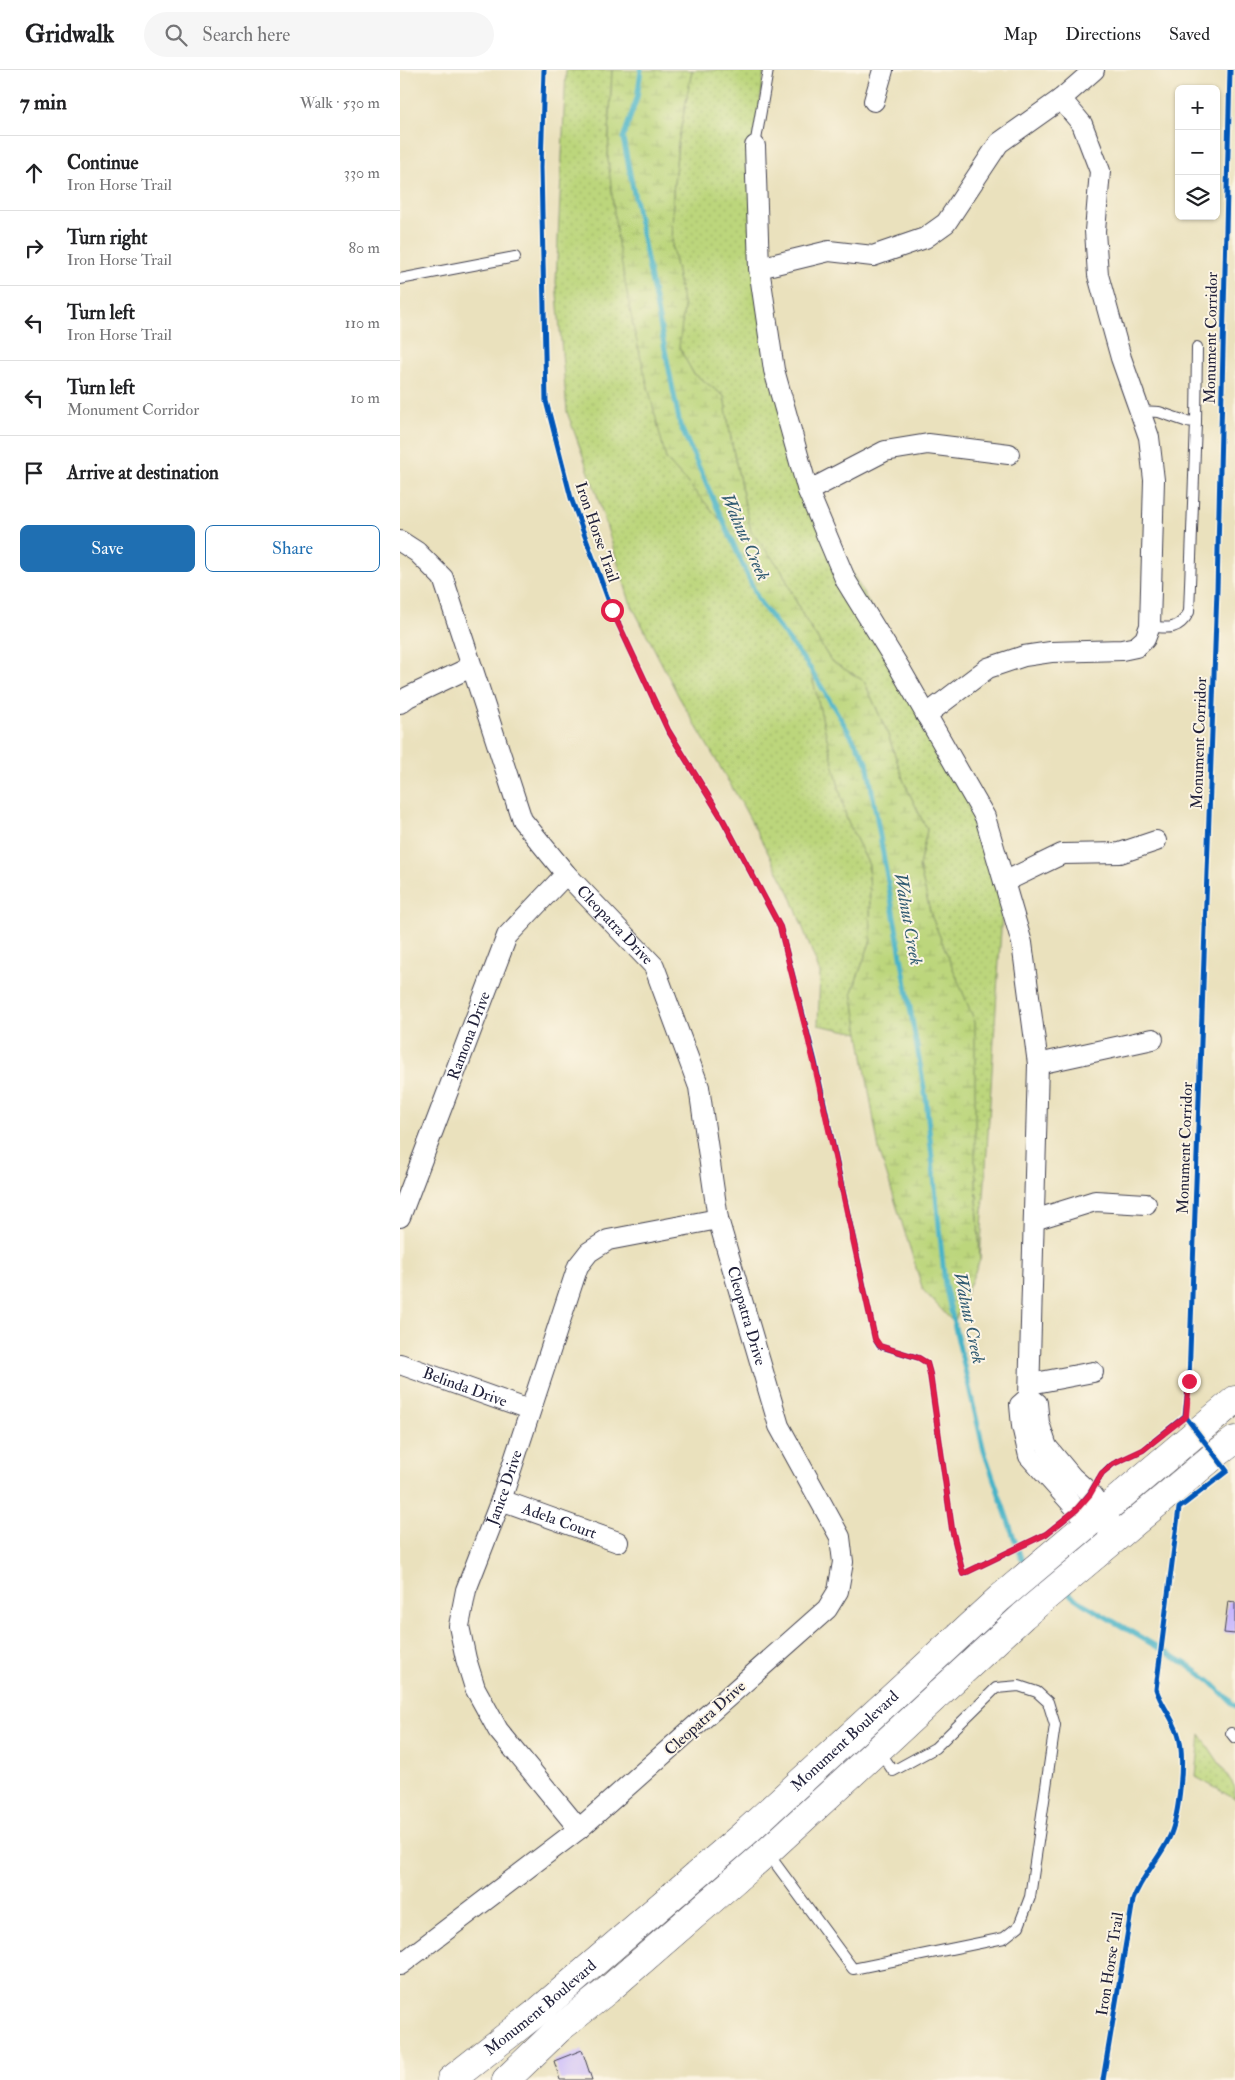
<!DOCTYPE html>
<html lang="en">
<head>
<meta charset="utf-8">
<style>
  body { margin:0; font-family:"IM FELL Double Pica",serif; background:#f6f6f6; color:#202124 }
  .controls { position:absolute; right:15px; top:15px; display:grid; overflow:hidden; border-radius:8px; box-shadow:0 1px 4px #0004 }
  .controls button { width:45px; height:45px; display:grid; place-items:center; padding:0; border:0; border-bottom:1px solid #e0e0e0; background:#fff; color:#202124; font:25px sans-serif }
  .stop { position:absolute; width:15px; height:15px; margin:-11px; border:4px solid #e11d48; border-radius:50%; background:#fff }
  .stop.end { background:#e11d48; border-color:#fff; box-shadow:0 1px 5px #0008 }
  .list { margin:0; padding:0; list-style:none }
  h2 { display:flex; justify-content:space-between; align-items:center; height:65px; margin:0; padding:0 20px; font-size:21px }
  h2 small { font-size:16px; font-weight:400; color:#757577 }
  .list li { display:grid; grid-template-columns:32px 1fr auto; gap:15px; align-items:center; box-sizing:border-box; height:75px; padding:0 20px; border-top:1px solid #e0e0e0 }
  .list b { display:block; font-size:19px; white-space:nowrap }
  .list p { margin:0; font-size:16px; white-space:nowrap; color:#757577 }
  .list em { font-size:16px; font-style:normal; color:#757577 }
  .actions { display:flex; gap:10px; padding:15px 20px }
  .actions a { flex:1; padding:11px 0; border:1px solid #1f6fb2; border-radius:8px; text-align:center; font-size:18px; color:#1f6fb2 }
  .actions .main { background:#1f6fb2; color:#fff }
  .icon { flex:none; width:28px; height:28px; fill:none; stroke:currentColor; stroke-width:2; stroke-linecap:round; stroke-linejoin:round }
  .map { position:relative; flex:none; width:835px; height:2010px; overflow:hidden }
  header { display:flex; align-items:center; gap:30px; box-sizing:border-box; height:70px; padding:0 25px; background:#fff; border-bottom:1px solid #e0e0e0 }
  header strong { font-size:24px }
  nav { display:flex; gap:28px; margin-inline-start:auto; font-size:18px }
  .search { width:350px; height:45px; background:#f6f6f6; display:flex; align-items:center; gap:12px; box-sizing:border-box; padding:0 18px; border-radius:28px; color:#757577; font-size:19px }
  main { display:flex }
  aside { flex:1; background:#fff }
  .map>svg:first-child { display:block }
</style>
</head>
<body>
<header>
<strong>Gridwalk</strong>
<div class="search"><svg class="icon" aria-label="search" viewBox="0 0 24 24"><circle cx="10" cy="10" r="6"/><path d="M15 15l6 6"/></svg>Search here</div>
<nav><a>Map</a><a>Directions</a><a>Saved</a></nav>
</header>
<main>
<aside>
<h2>7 min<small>Walk · 530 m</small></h2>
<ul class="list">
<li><svg class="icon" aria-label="ahead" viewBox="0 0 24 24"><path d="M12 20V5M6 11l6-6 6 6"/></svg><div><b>Continue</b><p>Iron Horse Trail</p></div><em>330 m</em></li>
<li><svg class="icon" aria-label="right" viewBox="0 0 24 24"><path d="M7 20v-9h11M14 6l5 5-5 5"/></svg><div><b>Turn right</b><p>Iron Horse Trail</p></div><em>80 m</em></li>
<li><svg class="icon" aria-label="left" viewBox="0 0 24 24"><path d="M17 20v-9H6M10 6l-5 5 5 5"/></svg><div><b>Turn left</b><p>Iron Horse Trail</p></div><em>110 m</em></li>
<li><svg class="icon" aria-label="left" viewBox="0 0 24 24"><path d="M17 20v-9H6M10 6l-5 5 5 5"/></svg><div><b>Turn left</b><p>Monument Corridor</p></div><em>10 m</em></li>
<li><svg class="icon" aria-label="arrive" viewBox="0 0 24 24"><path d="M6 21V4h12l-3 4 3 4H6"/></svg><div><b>Arrive at destination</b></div></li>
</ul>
<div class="actions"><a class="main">Save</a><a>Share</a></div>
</aside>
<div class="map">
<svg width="835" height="2010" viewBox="0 0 835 2010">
  <defs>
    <pattern id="grass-dots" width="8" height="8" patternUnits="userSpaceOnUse" patternTransform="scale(1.25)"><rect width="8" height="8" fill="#bcd67c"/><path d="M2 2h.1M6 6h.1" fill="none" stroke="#a1b76c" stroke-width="1.8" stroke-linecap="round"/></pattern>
    <pattern id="wetland-marsh" width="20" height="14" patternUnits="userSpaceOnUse" patternTransform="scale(1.25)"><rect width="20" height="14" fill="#bcd67c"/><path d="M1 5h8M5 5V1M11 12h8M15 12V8" fill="none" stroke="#a1b76c"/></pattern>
  </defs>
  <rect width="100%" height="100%" fill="#fcf5e5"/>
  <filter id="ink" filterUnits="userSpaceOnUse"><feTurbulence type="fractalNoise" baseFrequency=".02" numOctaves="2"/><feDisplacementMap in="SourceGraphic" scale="10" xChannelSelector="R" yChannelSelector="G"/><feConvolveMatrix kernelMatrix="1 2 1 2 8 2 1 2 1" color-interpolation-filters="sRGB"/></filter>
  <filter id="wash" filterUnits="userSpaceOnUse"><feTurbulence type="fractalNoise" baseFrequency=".0096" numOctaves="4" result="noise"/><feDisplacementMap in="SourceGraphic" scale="20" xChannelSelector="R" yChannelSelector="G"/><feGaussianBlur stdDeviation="1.12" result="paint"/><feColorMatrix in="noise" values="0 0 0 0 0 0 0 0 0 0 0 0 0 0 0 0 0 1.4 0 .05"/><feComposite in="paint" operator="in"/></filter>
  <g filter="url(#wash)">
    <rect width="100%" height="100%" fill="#eae1bd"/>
    <path fill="url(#grass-dots)" stroke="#6f7c5c" d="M166 0H212L208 89 266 389 326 456 359 531 410 598 447 750 469 795 471 870 452 922 459 963 418 955 420 903 390 824 343 736 279 627 230 532 196 422 167 342 156 212Z
      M292 0H364L355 76 359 199 408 421 585 747 604 812 580 1190 575 1093 541 870 531 845 519 796 527 760 504 712 487 662 464 611 431 591 402 544 381 499 351 462 332 375 324 326 293 303 278 277 284 238 272 177 273 122 278 73Z
      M800 1664 835 1717V1729L796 1707Z"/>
    <path fill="url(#wetland-marsh)" stroke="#6f7c5c" d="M212 0H292L278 73 273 122 272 177 284 238 279 277 293 303 324 326 332 375 351 462 381 499 402 544 431 591 464 611 487 662 504 712 527 760 519 796 531 845 575 952V1093L580 1190 554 1253 523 1220 479 1080 452 922 471 870 469 795 447 750 410 598 359 531 326 456 266 389 233 256 217 168 208 89Z"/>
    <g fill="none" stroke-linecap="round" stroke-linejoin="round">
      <path stroke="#49b4c7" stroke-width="5" d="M241 0 237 28 223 68 280 355 359 531 410 598 467 692 526 1029 545 1215 584 1381 621 1488 627 1493
        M666 1522 682 1533 788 1595 811 1612 835 1636"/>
    </g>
    <g id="blocks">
      <path fill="#c6b5fe" d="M828 1531 835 1532V1564L824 1563Z
        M182 1980 192 2010H160L154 1991Z"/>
    </g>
  </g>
  <g filter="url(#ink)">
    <use href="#blocks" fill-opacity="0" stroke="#403f4e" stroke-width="1"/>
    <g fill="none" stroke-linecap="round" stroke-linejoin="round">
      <defs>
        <path id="lane" d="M355 76 368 0
          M0 209 115 187
          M739 341 759 342 785 351 796 352 789 542C779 560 769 559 750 556
          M796 352 797 277
          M831 1663 835 1668
          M367 1782 453 1899 604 1868 619 1856 630 1827 655 1655 648 1632 637 1622 619 1616 596 1618 535 1678 493 1701 479 1680"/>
        <g id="street">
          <path d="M474 31 483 0"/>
          <path d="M355 76 359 198 374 300 408 421 446 511 499 597 585 747 622 873 638 994 629 1327 620 1335 622 1356 629 1386 689 1453"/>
          <path d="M359 198 429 181 473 186 525 168 546 153 599 73 661 29 694 0"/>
          <path d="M408 421 485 381 528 374 609 384"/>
          <path id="s1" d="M0 471 17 482 43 508 122 750 166 804 254 896 299 1017 318 1149 379 1356 440 1467 443 1492 438 1521 427 1539 179 1759 0 1895"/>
          <path d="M0 633 8 627 71 597"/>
          <path d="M526 645 588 598 624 586 651 582 722 580 736 577 745 569 750 556 754 410 749 367 721 288 698 205 695 161 700 101 682 54 661 29"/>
          <path d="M604 812 662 784 720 783 756 771"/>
          <path d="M638 994 753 969"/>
          <path id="s2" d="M0 1147 107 866 166 804"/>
          <path d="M634 1150 695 1131 746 1134"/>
          <path id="s3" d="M0 1294 129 1340"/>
          <path d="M630 1314 693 1302"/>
          <path d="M629 1327 637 1333 639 1353 647 1377 672 1407 690 1423 710 1450 707 1475"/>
          <path id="s4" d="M101 1430 218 1472"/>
          <path id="s5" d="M179 1759 98 1660 75 1618 66 1589 59 1556 66 1520 101 1430 178 1196 189 1182 208 1170 318 1149"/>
        </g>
        <g id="secondary">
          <path id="s6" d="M51 2010 135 1944 343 1765 600 1528 835 1330"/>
          <path d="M106 2010 159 1959 208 1920 367 1782 623 1546 815 1385 835 1370"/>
        </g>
      </defs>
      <use href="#lane" stroke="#403f4e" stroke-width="12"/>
      <use href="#street" stroke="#403f4e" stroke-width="22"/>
      <use href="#secondary" stroke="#403f4e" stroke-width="29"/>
      <use href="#lane" stroke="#fff" stroke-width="10"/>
      <use href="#street" stroke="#fff" stroke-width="20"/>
      <use href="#secondary" stroke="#fff" stroke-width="28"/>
      <defs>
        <path id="cycleway" d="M144 0 141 97 146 331 171 428 212 540 268 660 323 750 380 857 415 992 475 1269 479 1276 519 1288 527 1293 530 1304 552 1459 563 1504 646 1464 676 1440 690 1423 702 1403 713 1394 743 1380 785 1346 827 1401 779 1438 756 1619C761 1635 773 1648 778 1664 786 1686 779 1745 770 1766 760 1789 741 1806 733 1830L703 2010
          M785 1346 789 1311 817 520 830 0"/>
      </defs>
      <use href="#cycleway" stroke="#fcf5e5" stroke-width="8"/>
      <use href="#cycleway" stroke="#0057b8" stroke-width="5"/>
    </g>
  </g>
  <g fill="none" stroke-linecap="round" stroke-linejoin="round" filter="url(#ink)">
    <path stroke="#e11d48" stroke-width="6" d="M212 540 268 660 323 750 380 857 414 992 475 1269 480 1276 519 1288 527 1293 530 1304 552 1459 563 1504 646 1464 676 1440 690 1424 702 1403 713 1394 743 1380 786 1346 789 1311"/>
  </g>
  <g text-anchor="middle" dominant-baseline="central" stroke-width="4" stroke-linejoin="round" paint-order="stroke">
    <g font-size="16" fill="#22223b" stroke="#fcf5e5">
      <text transform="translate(811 268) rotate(-89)">Monument Corridor</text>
      <text transform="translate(197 462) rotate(71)">Iron Horse Trail</text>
      <text transform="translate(799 673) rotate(-88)">Monument Corridor</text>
      <text stroke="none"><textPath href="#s1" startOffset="452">Cleopatra Drive</textPath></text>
      <text stroke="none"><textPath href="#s2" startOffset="194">Ramona Drive</textPath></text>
      <text transform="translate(785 1078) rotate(-88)">Monument Corridor</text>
      <text stroke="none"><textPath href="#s1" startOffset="872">Cleopatra Drive</textPath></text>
      <text stroke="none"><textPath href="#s3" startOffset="69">Belinda Drive</textPath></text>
      <text stroke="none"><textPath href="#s5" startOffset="386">Janice Drive</textPath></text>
      <text stroke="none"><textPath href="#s4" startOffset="62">Adela Court</textPath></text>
      <text transform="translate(305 1648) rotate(-42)">Cleopatra Drive</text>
      <text stroke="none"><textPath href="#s6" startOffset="520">Monument Boulevard</textPath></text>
      <text transform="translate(710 1894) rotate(-81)">Iron Horse Trail</text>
      <text stroke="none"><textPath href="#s6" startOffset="115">Monument Boulevard</textPath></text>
    </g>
    <g font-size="18" font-style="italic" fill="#325c73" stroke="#fcf5e5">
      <text transform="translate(345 467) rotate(66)">Walnut Creek</text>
      <text transform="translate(508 849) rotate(80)">Walnut Creek</text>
      <text transform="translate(569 1248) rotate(78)">Walnut Creek</text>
    </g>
  </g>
</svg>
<div class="controls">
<button>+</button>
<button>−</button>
<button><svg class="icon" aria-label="layers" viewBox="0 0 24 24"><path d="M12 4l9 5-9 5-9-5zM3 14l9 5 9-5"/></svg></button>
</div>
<div class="stop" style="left:212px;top:540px"></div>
<div class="stop end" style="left:789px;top:1311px"></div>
</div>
</main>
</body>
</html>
